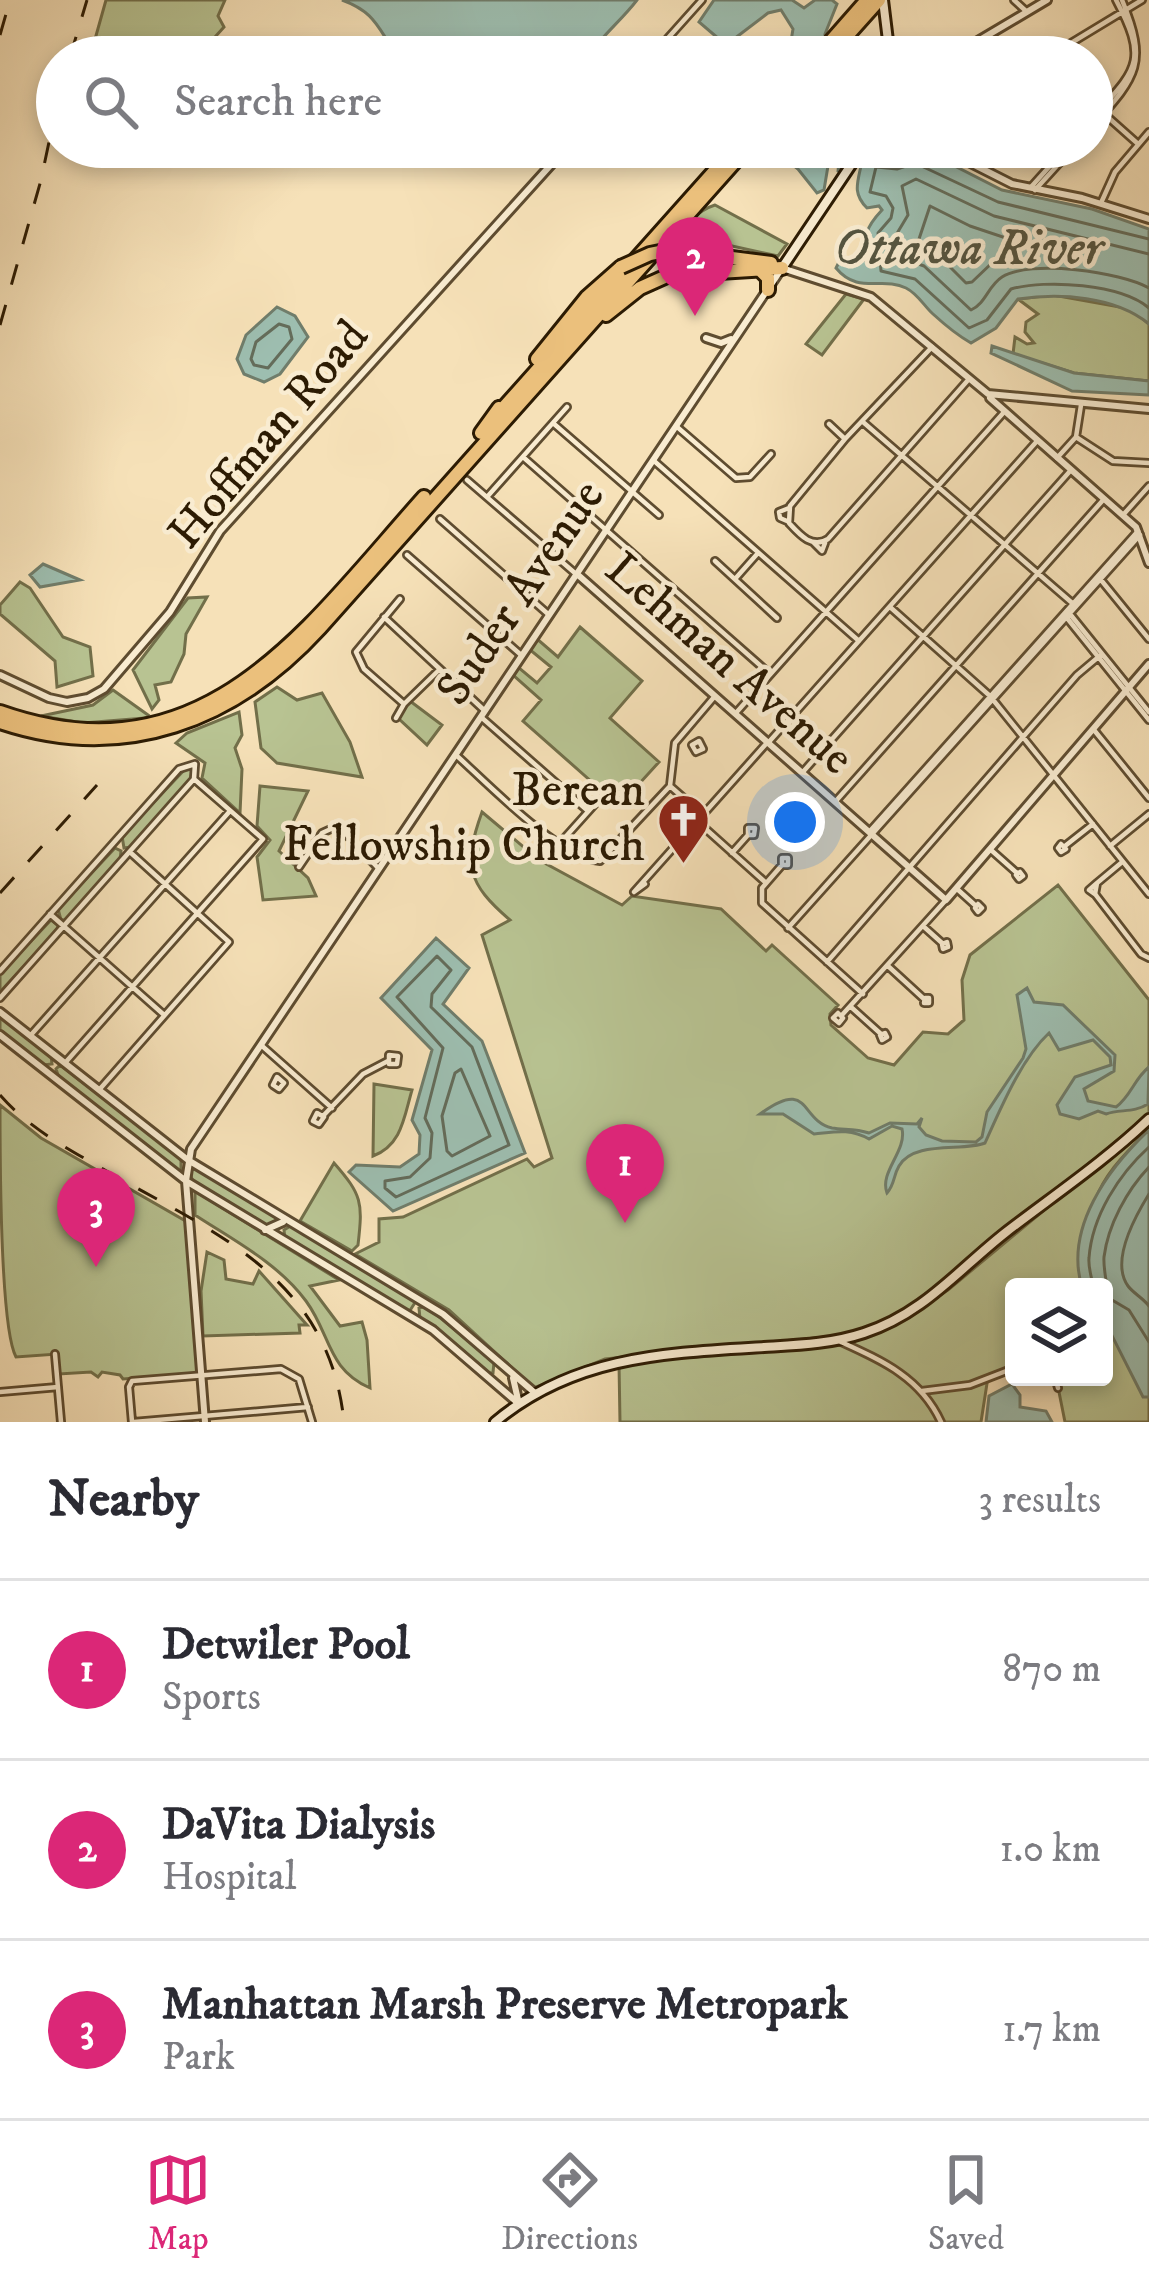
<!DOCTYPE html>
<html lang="en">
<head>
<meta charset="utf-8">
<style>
  body { margin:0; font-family:"IM FELL DW Pica",serif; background:#f7f7f7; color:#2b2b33 }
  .controls { position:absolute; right:36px; bottom:36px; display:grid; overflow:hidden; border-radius:12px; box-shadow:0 6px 18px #0003 }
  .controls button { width:108px; height:108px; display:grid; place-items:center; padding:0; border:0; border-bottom:3px solid #e1e1e2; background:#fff; color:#2b2b33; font:60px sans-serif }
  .you { position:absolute; left:795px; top:822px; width:42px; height:42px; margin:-30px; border:9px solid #fff; border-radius:50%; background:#1a73e8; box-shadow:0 0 0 18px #1a73e833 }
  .badge { display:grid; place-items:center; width:78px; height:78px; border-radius:50%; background:#db2777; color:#fff; font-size:39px; font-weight:700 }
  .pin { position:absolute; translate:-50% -99px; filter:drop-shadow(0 3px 6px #0008) }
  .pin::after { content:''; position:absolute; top:63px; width:42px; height:36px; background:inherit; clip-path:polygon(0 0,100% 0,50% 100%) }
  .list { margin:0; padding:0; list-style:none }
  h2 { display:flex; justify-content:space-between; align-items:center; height:156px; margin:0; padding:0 48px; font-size:51px }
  h2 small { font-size:39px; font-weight:400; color:#7c7c81 }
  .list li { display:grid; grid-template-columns:78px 1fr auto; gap:36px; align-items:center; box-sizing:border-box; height:180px; padding:0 48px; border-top:3px solid #e1e1e2 }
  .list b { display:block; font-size:45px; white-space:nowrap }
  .list p { margin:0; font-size:39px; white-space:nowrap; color:#7c7c81 }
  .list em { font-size:39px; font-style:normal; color:#7c7c81 }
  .icon { flex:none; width:66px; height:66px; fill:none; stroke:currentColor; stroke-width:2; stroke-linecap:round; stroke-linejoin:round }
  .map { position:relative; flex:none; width:1149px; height:1422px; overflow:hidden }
  .search { position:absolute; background:#fff; box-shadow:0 6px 18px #0003; left:36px; right:36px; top:36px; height:132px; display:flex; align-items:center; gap:30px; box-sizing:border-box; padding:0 42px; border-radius:66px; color:#7c7c81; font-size:45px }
  .sheet { height:696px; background:#fff }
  nav { display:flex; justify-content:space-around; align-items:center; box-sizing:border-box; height:168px; border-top:3px solid #e1e1e2; background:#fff; font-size:33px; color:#7c7c81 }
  nav a { display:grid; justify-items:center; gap:6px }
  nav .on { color:#db2777 }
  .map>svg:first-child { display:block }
</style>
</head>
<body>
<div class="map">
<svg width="1149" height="1422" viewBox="0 0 1149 1422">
  <rect width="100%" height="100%" fill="#f6e1b8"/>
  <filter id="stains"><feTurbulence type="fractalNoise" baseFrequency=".00167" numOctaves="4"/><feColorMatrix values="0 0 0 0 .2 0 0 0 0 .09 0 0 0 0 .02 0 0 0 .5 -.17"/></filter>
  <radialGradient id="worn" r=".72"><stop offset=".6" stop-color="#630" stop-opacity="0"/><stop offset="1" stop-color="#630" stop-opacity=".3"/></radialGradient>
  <path fill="#b8c392" stroke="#726f4a" stroke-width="3" d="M106 0H225L218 16 224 27 197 57H90Z
    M715 205 787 244 778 256 709 241 705 245 676 244C681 226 699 210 715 205Z
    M846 294 864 299 822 355 806 344Z
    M1053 295 1131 309 1149 324V381L1074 373 1013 354 1015 337 1027 344 1034 343 1025 332 1026 322 1038 314 1018 299Z
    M20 582 30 588 63 637 90 647 93 676 57 687 55 661 0 614V605Z
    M207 597 186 634 184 654 171 682 155 685 159 700 152 709 133 670 188 598Z
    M580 627 642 681 610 718 659 762 619 806 523 721 541 700 512 674 518 667 537 683 551 667 529 649 536 638 558 657Z
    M277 687 297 700 322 693 350 742 362 777 277 763 261 748 255 702Z
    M113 690 148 715 145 718 83 723 41 716 93 705Z
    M410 701 442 725 427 745 398 718Z
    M239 712 242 735 235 748 242 769 240 813 202 778 205 763 176 743 187 733Z
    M188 766H193L190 782 131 847 124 848 122 836Z
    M260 786 308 791 279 851 308 878 316 896 263 900 257 857 270 840 257 826Z
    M482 812 539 860 622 905 632 896 721 909 766 951 772 945 838 1005 830 1014 831 1025 868 1058 894 1065 923 1032 948 1034 964 1020 962 980 970 955 1058 885 1149 1000V1114L921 1301 880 1324 845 1335 605 1359 534 1388 449 1310 355 1254 379 1242V1219L403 1217 527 1159 534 1167 552 1158 482 935 510 920C467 883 463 865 482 812Z
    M115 848 121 851 120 861 67 920H61L58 909Z
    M51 920 58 925 57 930 0 992V974Z
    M0 1016 51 1055 52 1064 43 1065 0 1032Z
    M60 1065 181 1158V1169L177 1171 59 1078 56 1069Z
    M374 1084 412 1090C404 1117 402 1145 373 1156Z
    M0 1105 41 1138 189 1223 199 1373 123 1379 120 1375 102 1372 98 1377 91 1372 59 1374 57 1354 16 1357C0 1327 0 1153 0 1105Z
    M1149 1123V1130C1088 1188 1088 1206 1087 1287H1014V1367L988 1377 981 1422H620L619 1363 818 1347 855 1339 892 1326 948 1290Z
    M334 1163C362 1195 363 1202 358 1245L352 1251 300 1221Z
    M195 1168 276 1215 277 1224 265 1228 193 1181 189 1172Z
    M195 1191 339 1280 310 1286 340 1326 362 1322 367 1340 370 1388C327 1369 331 1335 306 1301 278 1263 233 1240 195 1215Z
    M292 1225 416 1301 409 1312 285 1239 284 1230Z
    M207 1252 224 1260 226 1279 253 1284 259 1271 307 1325H299L300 1333 203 1336 201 1291Z
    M426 1306 494 1362 493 1373H486L420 1319 419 1308Z
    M1104 1316 1149 1359V1422H1065L1056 1377H1104Z"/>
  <path fill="#9dbeb0" stroke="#707d6b" stroke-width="3" d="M342 0H637C621 21 602 35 588 57H399C378 31 378 13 342 0Z
    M714 0H792L804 8 815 0H832L837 4 825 34 850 57H820L811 49 792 57 789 53 793 29 781 10 768 13 726 45 699 22Z
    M785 147H862L869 155 897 158 908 151 933 155 1002 190 1092 209 1149 229V324C1115 296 1060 293 1018 299L996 328 971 343C957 335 945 325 933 314 924 306 918 294 906 288 883 276 858 295 836 268L839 262 872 260C860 238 867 226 882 210L879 206 867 208C853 194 857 184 861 166L844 158 838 172 839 158 830 154 824 190 817 193 798 169 784 158Z
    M277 307 295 316 308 337 280 374 264 382 244 374 237 359 246 335Z
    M992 346 1074 373 1149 381V395L1072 391 991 353Z
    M43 564 80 580 40 587 30 575Z
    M436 938 469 968 443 1004 482 1041 525 1153 393 1211 349 1172 356 1165 400 1167 419 1154 420 1135 412 1120 432 1050 381 998Z
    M1027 988 1034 1002 1063 1005 1115 1055 1114 1071 1084 1089 1088 1101 1116 1107C1131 1096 1134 1079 1149 1067L1148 1104C1134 1113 1120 1109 1106 1114L1098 1111 1079 1119 1060 1114 1057 1105 1075 1077 1111 1065 1110 1057 1093 1040 1059 1050 1049 1033C1021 1059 1000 1110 985 1143 963 1152 914 1140 899 1166 893 1176 895 1184 887 1193 879 1172 907 1151 902 1129L892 1126 869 1139C849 1128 835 1132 814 1134L783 1114H760C811 1077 799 1120 832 1128 844 1130 855 1128 869 1133L890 1123 917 1124 922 1118 919 1127 926 1135 942 1141 976 1142 982 1137 987 1112 1023 1058 1026 1049 1017 995Z
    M1149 1130V1397H1143L1104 1320V1287H1082C1064 1228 1108 1169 1149 1130Z
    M1012 1384 1020 1395V1407L1046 1411 1052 1422H986L989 1396Z"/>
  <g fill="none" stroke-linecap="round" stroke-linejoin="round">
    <path stroke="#646c5a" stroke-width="3" d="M930 206 970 226 1018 242 1021 250 994 261 972 282 966 283 937 254 918 242Z
      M1149 239 998 202 915 163 897 169 876 167 870 192 886 196 893 208 891 218 878 233 881 271 915 279 969 328 987 320 1011 289C1046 279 1121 284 1149 308
      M1149 254 994 216 916 179 902 186 908 215 893 240 899 257 924 266 971 310C986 303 988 286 1002 277 1030 259 1121 272 1149 288
      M279 324 289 327 292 339 268 368 254 365 251 359 256 342Z
      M437 956 451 970 432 994 431 1007 472 1047 509 1145 396 1197 385 1188V1181L410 1177 430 1158 432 1133 425 1118 443 1048 397 997Z
      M461 1069 490 1136 452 1156 447 1151 442 1116 455 1073Z
      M1149 1167C1127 1190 1108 1225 1104 1257 1103 1270 1108 1284 1107 1297L1129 1310 1149 1342
      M1149 1194C1136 1215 1110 1261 1128 1286 1133 1293 1143 1298 1149 1306
      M1093 1287C1092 1278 1088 1267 1089 1258 1092 1216 1119 1174 1149 1147"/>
    <defs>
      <path id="minor" d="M1014 0 1027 12
        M651 57 702 0
        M1048 57 1142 0
        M1092 103 1137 143
        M1092 119C1136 69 1149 63 1116 0
        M1092 127C1136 77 1149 65 1122 0
        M956 157 965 147
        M1031 187 1067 147
        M1035 190 1074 147
        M1101 203 1115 172 1149 132
        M932 347 845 439 790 506 789 523C800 535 812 549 828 539L969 379
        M863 422 1071 602
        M553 423 659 515
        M829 424 845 439
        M676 426 736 478 750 477 771 454
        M1076 437 1113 461 1149 463
        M523 457 770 674
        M1057 458 1076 437 1081 405
        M653 460 859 641
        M467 480 576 574
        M487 497 567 407
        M1123 515 1149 486
        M440 519 548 614
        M787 521 780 518 779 512 789 508
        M814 543 822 551 825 543
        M407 555 520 654
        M715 561 777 618
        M735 579 758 553
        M1101 580 1149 639
        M400 599 356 652 364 669 404 704
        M890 607 990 696 1149 894
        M1070 614 1149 712
        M384 617 485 711
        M1067 618 1149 720
        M735 714 1005 411
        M481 717 588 811
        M396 718 404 704 440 669
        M1094 730 1149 798
        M699 741 703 749 696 752 692 745Z
        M768 743 1038 440
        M456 755C488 784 558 857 600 861L670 786 675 743 715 696
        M802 773 1071 470
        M670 786 702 814
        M835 802 1104 499
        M698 822 765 882
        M748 828H755L754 835H748Z
        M870 831 1138 531
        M560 843 603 795
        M1061 844 1066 849 1061 852 1058 848Z
        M1065 846 1093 824
        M1110 846 1149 814
        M991 850 1017 873
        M732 853 748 835
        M782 858H788V865H782Z
        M1121 863 1097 883 1095 894 1141 954 1149 958
        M782 865 762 888V903L863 994
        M299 867 322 833 333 828 344 832 379 869
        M1020 872 1023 876 1019 879 1016 875Z
        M645 884 634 892 766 744
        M956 888 976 906
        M1096 895 1089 890 1097 883
        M978 904 982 908 978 912 975 908Z
        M50 914 163 1014
        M923 926 942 943
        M788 928 1140 535
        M947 942 948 947 943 949 942 944Z
        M827 962 1077 675 1102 654
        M888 966 924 999
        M0 971 179 769 195 764 194 779 0 998
        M929 998V1003H924L925 998Z
        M851 1007 881 1034
        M838 1013 843 1018 839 1023 833 1018Z
        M842 1015 946 900
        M885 1033 887 1037 882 1040 880 1035Z
        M30 1036 230 811
        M261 1045 332 1108
        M389 1055 398 1056 397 1064H389Z
        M65 1063 263 839 194 779
        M277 1077 284 1083 279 1089 273 1085Z
        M99 1090 229 942 131 853
        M317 1113 324 1117 319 1124 313 1121Z
        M323 1116 363 1074 388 1061
        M841 1342C883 1361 921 1378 941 1422
        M55 1354 61 1422
        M1055 1377 1058 1388
        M922 1391 970 1385 1014 1368
        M0 1392 58 1387
        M132 1422 129 1387 132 1381 281 1369 299 1379 312 1422
        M134 1422 308 1407"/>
      <path id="tertiary" d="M951 57 1047 0
        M939 147 1012 184 1082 198 1149 219
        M706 338 721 343 731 339
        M990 398 1136 527 1149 563
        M577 574 946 900 1149 664
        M0 675 49 698 67 702 88 698 104 689 170 612 220 531 567 147
        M0 1012 188 1160 443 1314 535 1393
        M0 1035 186 1181 433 1330 519 1404
        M265 1230 283 1222
        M513 1378 519 1404
        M205 1422 186 1181 191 1149 782 268 871 297 988 394 1149 409"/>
      <path id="secondary" d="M883 0 890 57
        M782 268 863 147
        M495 1422C574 1356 666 1353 764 1347 797 1345 831 1344 864 1333 923 1314 958 1270 1005 1233 1053 1196 1105 1161 1149 1119"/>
      <path id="motorway" d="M817 57 867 0
        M828 57 879 0
        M670 250 771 263
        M760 270 768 278V290
        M606 315 640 288 669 275 782 268
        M537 359 587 297 621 267
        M497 415 736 147
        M481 433 499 408
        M0 712C204 784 306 629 424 497
        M0 722C124 764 235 721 320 628L748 147"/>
    </defs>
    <use href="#minor" stroke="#5e4c30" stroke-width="10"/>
    <use href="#tertiary" stroke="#5e4c30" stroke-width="12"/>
    <use href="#secondary" stroke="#2c1b03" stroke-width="14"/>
    <use href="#motorway" stroke="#2c1b03" stroke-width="18"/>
    <use href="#minor" stroke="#f9ecd1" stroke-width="4.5"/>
    <use href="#tertiary" stroke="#f9ecd1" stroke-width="6"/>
    <use href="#secondary" stroke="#f9ecd1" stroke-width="8"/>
    <use href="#motorway" stroke="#ebc07c" stroke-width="12"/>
    <path stroke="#2c1b03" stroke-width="3" stroke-dasharray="21 21" stroke-linecap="butt" d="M0 35 10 0
      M70 57 87 0
      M0 325 41 180 57 104
      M0 893 97 785
      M0 1095C27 1126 61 1145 96 1165 209 1231 329 1274 344 1422"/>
    <defs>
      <path id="motorway-bridge" d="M621 267 650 254 670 250"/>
    </defs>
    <use href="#motorway-bridge" stroke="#2c1b03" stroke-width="18" stroke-linecap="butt"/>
    <use href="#motorway-bridge" stroke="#ebc07c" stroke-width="12"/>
  </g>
  <defs>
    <symbol id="church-pin" viewBox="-11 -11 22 30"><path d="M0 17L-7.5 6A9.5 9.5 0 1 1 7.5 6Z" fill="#8f2418" stroke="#f9ecd1"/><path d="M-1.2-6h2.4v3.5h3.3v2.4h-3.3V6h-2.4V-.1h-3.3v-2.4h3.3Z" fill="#fff"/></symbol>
  </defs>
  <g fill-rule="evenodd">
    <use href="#church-pin" x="654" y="790" width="59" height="81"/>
  </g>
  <g text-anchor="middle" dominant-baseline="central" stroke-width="9" stroke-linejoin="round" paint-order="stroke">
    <g font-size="48" fill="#2c1b03" stroke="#f9ecd1">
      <text transform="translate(269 435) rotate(-50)">Hoffman Road</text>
      <text transform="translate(521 593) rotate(-56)">Suder Avenue</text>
      <text transform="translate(729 664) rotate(41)">Lehman Avenue</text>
    </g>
    <g font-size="48" fill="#2c1b03" stroke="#f9ecd1" text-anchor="end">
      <text x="645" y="791">Berean<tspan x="645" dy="55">Fellowship Church</tspan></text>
    </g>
    <g font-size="51" font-style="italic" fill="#545440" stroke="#f9ecd1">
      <text x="968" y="249">Ottawa River</text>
    </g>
  </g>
  <rect width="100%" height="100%" filter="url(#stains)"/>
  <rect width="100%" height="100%" fill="url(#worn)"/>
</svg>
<div class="controls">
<button><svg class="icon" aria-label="layers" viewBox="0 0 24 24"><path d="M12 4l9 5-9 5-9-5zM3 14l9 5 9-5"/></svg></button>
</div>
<div class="you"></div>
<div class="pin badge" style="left:625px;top:1223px">1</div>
<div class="pin badge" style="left:695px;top:316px">2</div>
<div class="pin badge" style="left:96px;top:1267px">3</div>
<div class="search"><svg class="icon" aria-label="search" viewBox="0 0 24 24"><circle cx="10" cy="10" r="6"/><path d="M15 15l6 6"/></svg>Search here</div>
</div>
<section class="sheet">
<h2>Nearby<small>3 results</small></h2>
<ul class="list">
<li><span class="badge">1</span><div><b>Detwiler Pool</b><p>Sports</p></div><em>870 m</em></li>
<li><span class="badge">2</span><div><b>DaVita Dialysis</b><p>Hospital</p></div><em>1.0 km</em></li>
<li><span class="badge">3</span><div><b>Manhattan Marsh Preserve Metropark</b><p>Park</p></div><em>1.7 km</em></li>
</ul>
</section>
<nav>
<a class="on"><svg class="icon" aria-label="map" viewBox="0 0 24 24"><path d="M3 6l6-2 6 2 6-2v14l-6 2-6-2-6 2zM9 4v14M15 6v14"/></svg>Map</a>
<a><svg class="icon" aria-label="directions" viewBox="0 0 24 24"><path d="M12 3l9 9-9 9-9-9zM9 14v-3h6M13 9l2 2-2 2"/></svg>Directions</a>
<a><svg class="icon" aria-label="saved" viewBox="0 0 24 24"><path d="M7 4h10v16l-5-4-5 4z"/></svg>Saved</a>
</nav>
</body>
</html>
